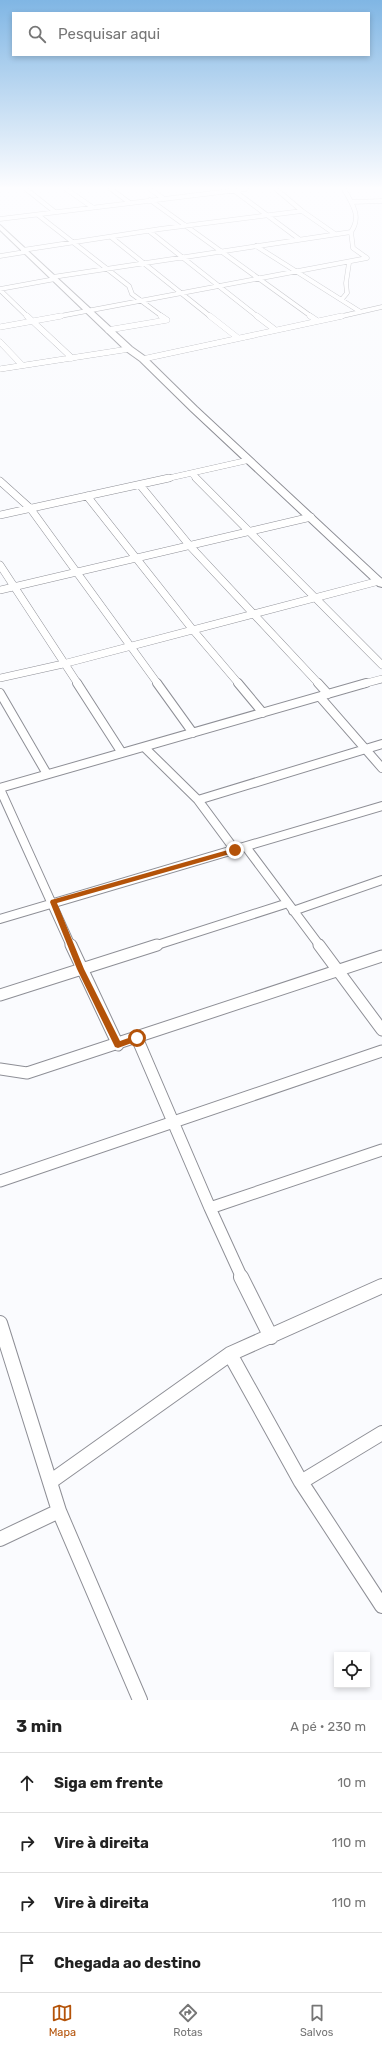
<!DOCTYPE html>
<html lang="pt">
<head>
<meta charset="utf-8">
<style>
  body { margin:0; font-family:Rubik,sans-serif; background:#f2f2f2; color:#222 }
  .controls { position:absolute; right:12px; bottom:12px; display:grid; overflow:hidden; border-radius:0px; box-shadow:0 2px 6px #0003 }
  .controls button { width:36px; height:36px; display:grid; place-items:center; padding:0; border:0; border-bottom:1px solid #e0e0e0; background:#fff; color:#222; font:20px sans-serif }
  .stop { position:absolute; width:12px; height:12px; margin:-9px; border:3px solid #b45309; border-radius:50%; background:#fff }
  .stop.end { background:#b45309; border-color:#fff; box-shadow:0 1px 4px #0008 }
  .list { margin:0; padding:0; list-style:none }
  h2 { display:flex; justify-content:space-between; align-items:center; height:52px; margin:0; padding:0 16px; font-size:17px }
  h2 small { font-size:13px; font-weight:400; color:#767676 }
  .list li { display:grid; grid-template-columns:26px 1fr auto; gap:12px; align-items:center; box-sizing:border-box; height:60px; padding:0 16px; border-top:1px solid #e0e0e0 }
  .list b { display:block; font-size:15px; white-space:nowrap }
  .list em { font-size:13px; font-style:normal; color:#767676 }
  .icon { flex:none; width:22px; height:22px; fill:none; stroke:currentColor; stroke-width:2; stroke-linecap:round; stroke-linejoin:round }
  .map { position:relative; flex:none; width:382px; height:1700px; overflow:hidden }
  .search { position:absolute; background:#fff; box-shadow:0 2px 6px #0003; left:12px; right:12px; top:12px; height:44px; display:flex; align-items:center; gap:10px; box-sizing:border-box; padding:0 14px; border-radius:0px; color:#767676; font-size:15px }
  .sheet { height:292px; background:#fff }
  nav { display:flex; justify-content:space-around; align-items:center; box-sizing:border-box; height:56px; border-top:1px solid #e0e0e0; background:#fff; font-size:11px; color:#767676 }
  nav a { display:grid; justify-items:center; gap:2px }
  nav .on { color:#b45309 }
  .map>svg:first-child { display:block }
</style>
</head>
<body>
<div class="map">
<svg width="382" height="1700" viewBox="0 0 382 1700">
  <rect width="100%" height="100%" fill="#fafbfe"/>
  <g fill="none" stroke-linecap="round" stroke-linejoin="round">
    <defs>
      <path id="street-far5" d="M26 189 55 212
        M66 189 92 207
        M111 189 130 203
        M150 189 164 199
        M232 189 299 239
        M276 189 302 211 335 234
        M150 200 312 317
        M352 202 382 201
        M38 215 129 286 132 294 163 317
        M0 219 246 189
        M149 231 258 317
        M111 237 211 317
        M256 246 359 311
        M23 250 160 229 302 211
        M0 256 25 252
        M53 277 351 232C362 216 352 204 344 189
        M0 289 55 279
        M0 290 28 317
        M342 299 347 293 346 283 349 263
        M55 317 367 258 353 248 351 232
        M338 317 382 307"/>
      <path id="street-far4" d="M27 316 72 358
        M210 316 238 338
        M257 316 274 329
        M310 316 316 320
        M0 327 61 316
        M108 330 167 320 161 316
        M0 342 22 365
        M143 359 342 316
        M0 369 129 349
        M192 474 197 479
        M165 479 249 460"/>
      <path id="street-far3" d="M196 478 382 665
        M0 481 30 508 158 684
        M140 485 190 546 319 684
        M87 496 193 630 239 684
        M0 515 169 478
        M0 565 78 684
        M0 590 311 517
        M0 678 63 664 379 581
        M363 684 382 679"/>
      <path id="street-far2" d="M77 683 122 753
        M157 683 193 733
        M238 683 263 713
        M318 683 328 694
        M0 693 47 774
        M320 697 382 768
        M144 747 198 800 235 850
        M0 788 366 683
        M0 789 71 946
        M198 800 382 744
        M246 847 320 946
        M293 911 382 880
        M0 919 382 806
        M154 946 288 903"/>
      <path id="street-far1" d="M71 945 118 1045
        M319 945 382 1030
        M0 995 157 945
        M137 1038 210 1208 382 1150
        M0 1069 27 1073 382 956
        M0 1181 382 1051
        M210 1208 242 1278"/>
      <path id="street" d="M241 1277 271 1337
        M0 1323 59 1511 140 1700
        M230 1354 301 1482 382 1606
        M50 1482 230 1354 382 1286
        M301 1482 382 1433
        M0 1539 59 1511"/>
      <path id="secondary" d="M0 225 132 347 146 357 197 407 382 579V587L378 586 191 411 140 361 126 351 0 230Z"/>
    </defs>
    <use href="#street-far5" stroke="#8e8f96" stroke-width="5"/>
    <use href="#street-far4" stroke="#8e8f96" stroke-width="6"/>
    <use href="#street-far3" stroke="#8e8f96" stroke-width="8"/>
    <use href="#street-far2" stroke="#8e8f96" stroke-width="10"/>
    <use href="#street-far1" stroke="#8e8f96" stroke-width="13"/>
    <use href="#street" stroke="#8e8f96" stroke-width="16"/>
    <use href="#secondary" stroke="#8e8f96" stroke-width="2"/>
    <use href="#street-far5" stroke="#fff" stroke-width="4"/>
    <use href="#street-far4" stroke="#fff" stroke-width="5.5"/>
    <use href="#street-far3" stroke="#fff" stroke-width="7"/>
    <use href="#street-far2" stroke="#fff" stroke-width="8"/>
    <use href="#street-far1" stroke="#fff" stroke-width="11"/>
    <use href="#street" stroke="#fff" stroke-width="14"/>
    <use href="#secondary" fill="#fff" fill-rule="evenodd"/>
  </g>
  <linearGradient id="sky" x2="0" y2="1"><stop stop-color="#80b6e4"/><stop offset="0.44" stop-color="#fdfdff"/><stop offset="1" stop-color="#fdfdff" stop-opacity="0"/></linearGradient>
  <rect width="382" height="427" fill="url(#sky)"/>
  <path fill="#b45309" d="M235 848 238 850 237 852 57 903 84 969 120 1041 137 1035 141 1038 140 1040 118 1048 115 1047 77 969 50 902 51 900Z"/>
</svg>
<div class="controls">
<button><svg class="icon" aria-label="locate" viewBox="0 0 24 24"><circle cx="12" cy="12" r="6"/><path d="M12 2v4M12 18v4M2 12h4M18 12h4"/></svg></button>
</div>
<div class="stop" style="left:137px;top:1038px"></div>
<div class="stop end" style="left:235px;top:850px"></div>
<div class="search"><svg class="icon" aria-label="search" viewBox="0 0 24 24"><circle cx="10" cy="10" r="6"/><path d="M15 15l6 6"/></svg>Pesquisar aqui</div>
</div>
<section class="sheet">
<h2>3 min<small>A pé · 230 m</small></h2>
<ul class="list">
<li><svg class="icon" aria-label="ahead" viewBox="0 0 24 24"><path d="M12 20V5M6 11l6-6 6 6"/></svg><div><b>Siga em frente</b></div><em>10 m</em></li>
<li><svg class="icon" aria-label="right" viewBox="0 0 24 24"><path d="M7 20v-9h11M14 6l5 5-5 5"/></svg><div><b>Vire à direita</b></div><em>110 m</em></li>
<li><svg class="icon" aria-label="right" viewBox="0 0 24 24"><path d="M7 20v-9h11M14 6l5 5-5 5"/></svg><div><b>Vire à direita</b></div><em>110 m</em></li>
<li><svg class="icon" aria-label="arrive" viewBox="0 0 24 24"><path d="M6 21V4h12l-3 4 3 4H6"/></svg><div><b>Chegada ao destino</b></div></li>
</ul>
</section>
<nav>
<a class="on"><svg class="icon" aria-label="map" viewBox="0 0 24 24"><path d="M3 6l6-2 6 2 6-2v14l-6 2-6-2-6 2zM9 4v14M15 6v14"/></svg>Mapa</a>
<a><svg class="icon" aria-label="directions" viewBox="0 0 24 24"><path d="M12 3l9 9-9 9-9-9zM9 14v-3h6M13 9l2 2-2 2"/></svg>Rotas</a>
<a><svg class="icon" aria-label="saved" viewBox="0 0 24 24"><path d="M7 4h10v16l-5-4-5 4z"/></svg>Salvos</a>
</nav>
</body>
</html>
